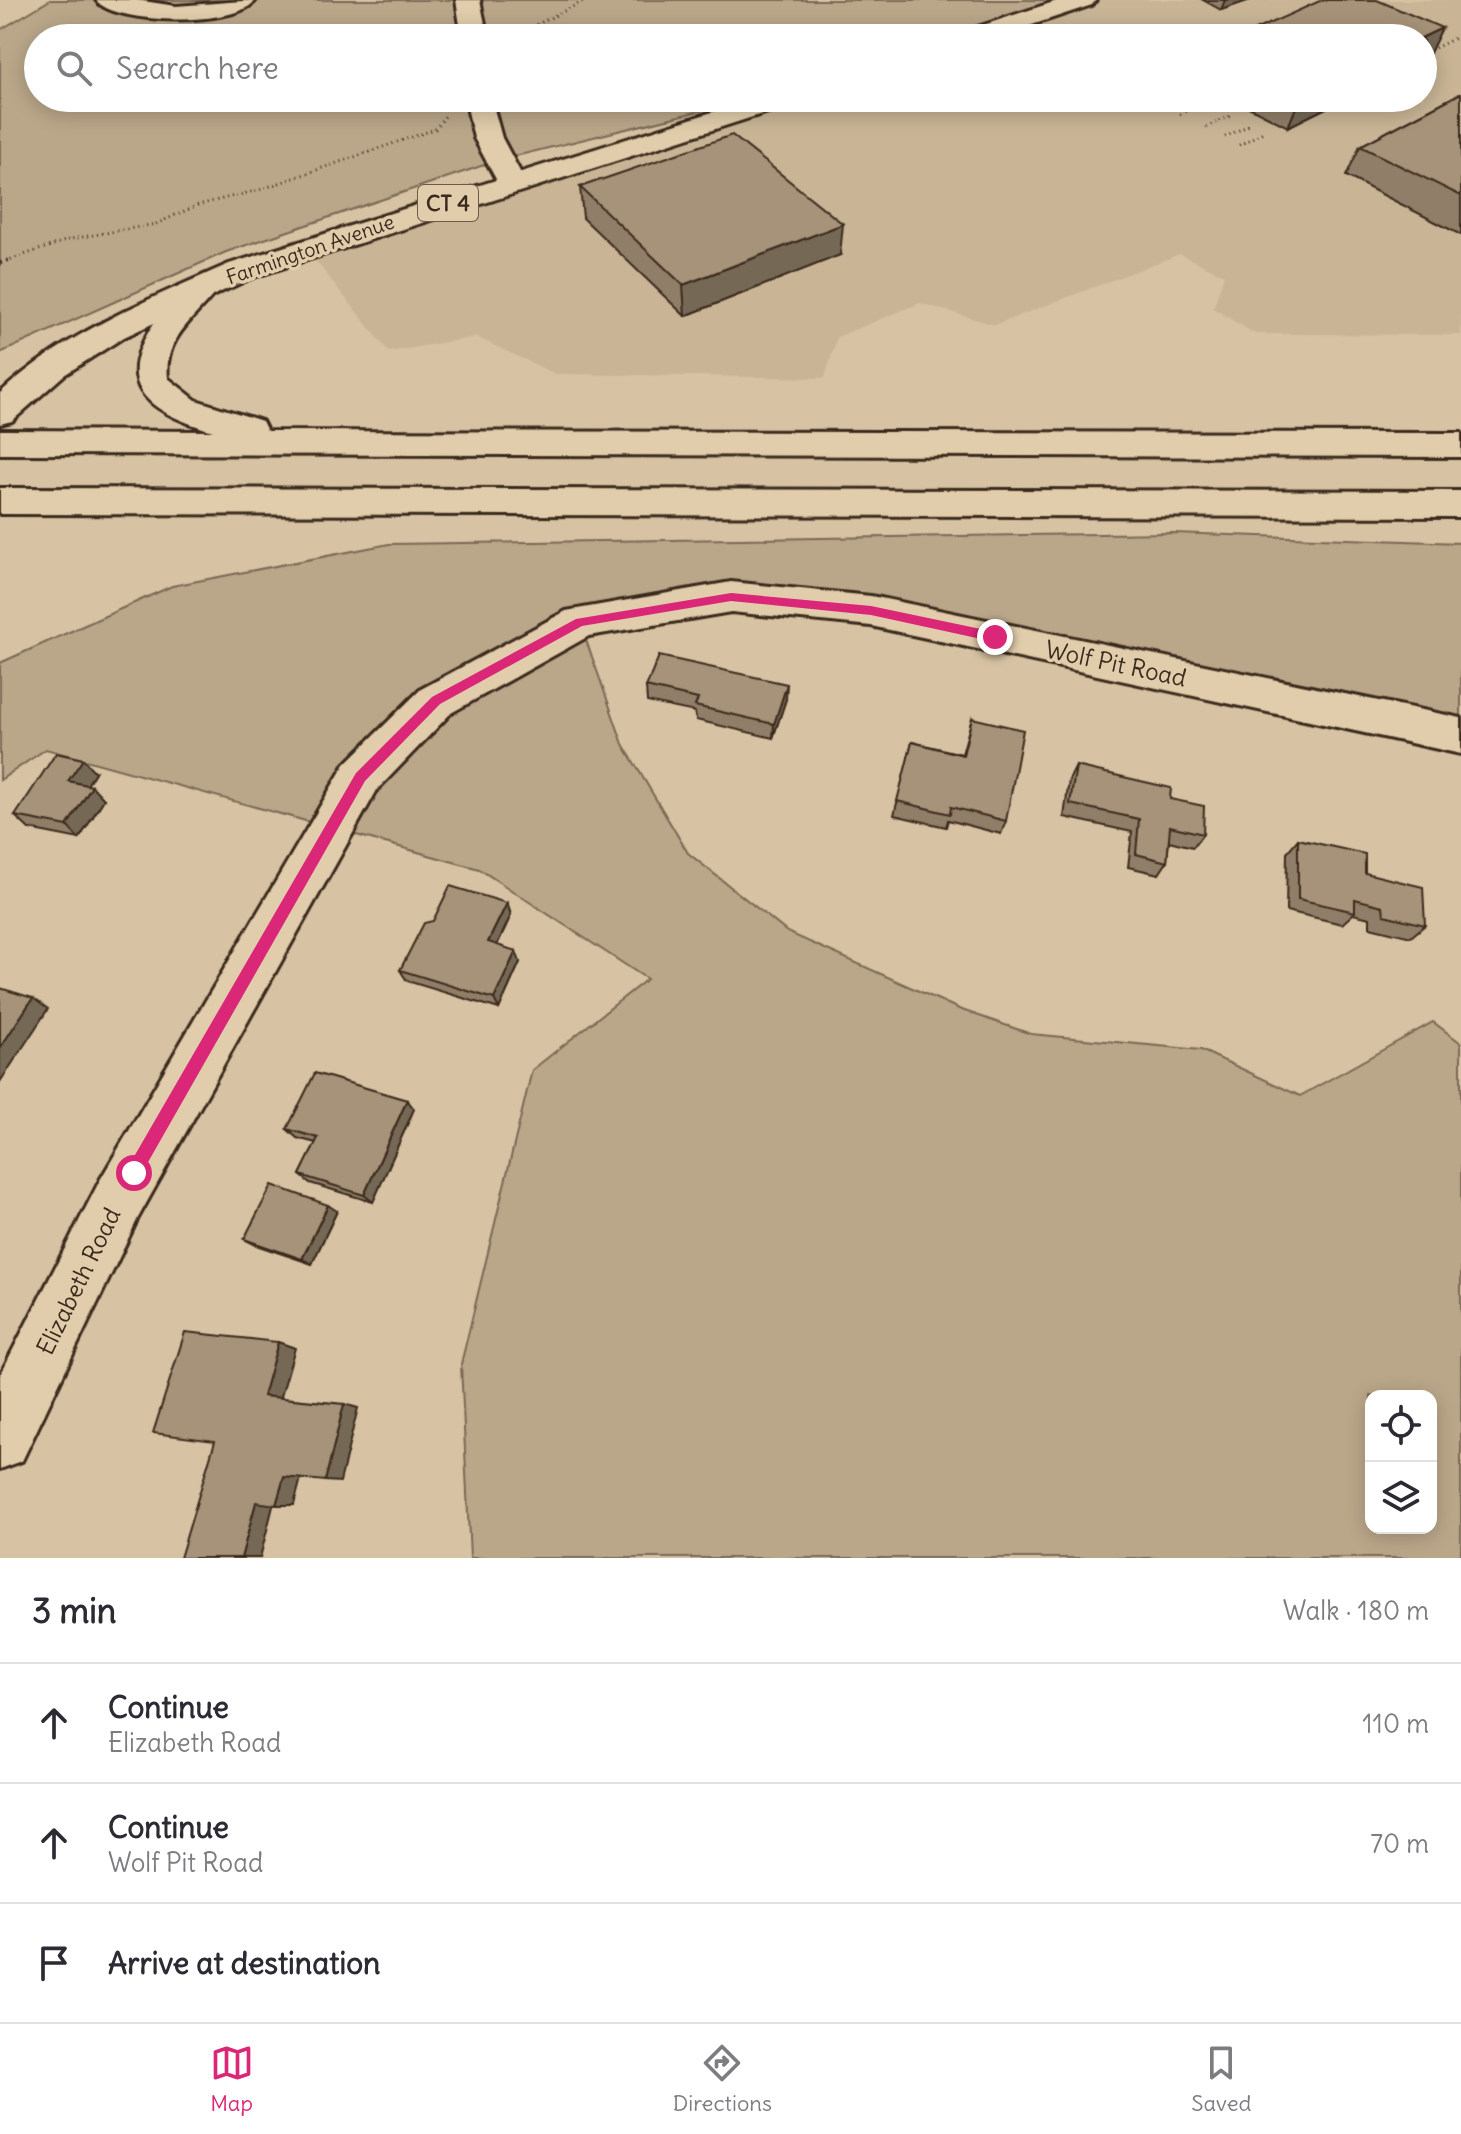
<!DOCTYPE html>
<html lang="en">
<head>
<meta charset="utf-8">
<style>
  body { margin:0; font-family:Delius,sans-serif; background:#f7f7f7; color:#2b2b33 }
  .controls { position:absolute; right:24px; bottom:24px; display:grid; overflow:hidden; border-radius:16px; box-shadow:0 4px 20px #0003 }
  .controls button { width:72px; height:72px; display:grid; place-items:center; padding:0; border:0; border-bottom:2px solid #e1e1e2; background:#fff; color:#2b2b33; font:40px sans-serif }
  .stop { position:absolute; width:24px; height:24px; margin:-18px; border:6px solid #db2777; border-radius:50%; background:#fff }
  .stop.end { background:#db2777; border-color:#fff; box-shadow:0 2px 8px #0008 }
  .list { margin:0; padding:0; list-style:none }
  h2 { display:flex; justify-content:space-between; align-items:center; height:104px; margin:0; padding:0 32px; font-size:34px }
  h2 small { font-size:26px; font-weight:400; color:#7c7c81 }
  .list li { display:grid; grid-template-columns:52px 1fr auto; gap:24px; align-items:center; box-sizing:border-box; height:120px; padding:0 32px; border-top:2px solid #e1e1e2 }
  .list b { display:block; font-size:30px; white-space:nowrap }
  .list p { margin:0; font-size:26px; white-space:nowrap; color:#7c7c81 }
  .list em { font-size:26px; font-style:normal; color:#7c7c81 }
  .icon { flex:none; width:44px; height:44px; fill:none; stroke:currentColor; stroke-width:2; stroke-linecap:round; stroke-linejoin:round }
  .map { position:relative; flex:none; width:1461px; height:1558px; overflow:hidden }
  .search { position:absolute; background:#fff; box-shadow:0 4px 20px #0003; left:24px; right:24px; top:24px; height:88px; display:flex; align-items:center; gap:20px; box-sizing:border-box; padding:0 28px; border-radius:44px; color:#7c7c81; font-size:30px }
  .sheet { height:464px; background:#fff }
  nav { display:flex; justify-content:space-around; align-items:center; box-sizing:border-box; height:112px; border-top:2px solid #e1e1e2; background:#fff; font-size:22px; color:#7c7c81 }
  nav a { display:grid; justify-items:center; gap:4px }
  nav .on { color:#db2777 }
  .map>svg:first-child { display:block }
</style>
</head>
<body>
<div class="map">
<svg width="1461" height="1558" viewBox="0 0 1461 1558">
  <rect width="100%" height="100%" fill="#d7c3a3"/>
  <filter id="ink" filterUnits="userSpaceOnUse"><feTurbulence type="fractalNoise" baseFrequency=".0125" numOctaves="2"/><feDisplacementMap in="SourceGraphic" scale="16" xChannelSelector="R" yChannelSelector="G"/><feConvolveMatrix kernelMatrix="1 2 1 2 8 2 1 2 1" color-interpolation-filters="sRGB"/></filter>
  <g filter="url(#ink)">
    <path fill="#c9b596" d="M1085 0H1461V335L1255 334 1213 308 1224 275 1180 254 995 325 920 303 837 337 825 378 555 374 476 337 389 352 306 249 782 98H1423V38H968Z"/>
    <path fill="#baa78a" stroke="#7a6854" stroke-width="2" fill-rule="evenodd" d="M50 0H1085L968 38H38V98H753L499 160 226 252 0 353V30Z
      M1173 533 1461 543V736L731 597 580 623 623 744 688 853 787 932 959 1009 1031 1034 1201 1050 1300 1096 1433 1022 1461 1043V1558H470L461 1364 532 1070 647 979 479 869 46 749 0 780V663L172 586 389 544ZM1371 1396H1431V1528H1371Z"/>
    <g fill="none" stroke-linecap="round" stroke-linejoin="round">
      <defs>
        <path id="minor" d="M96 0H136L176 6 256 0C237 27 113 25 96 0Z
          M456 0H480L488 38H462Z
          M465 98H491L502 138 526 183 522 189H502L498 183 474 138Z
          M731 582 871 596 1461 718V754L871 626 731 612 589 636 451 713 377 790 138 1218 22 1461 0 1469V1375L100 1180 345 764 421 689 566 611Z"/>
        <path id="major" d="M1060 0H1096L1092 5 993 38H955L959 33Z
          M757 98H797L793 104 251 278 124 337 64 375 12 421 0 424V393C65 333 149 299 229 264Z"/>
        <path id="highway" d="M204 277 215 279 220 286C198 317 163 336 168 378L196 400 262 421 267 431 1461 433V457L0 454V430L213 431C143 411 110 383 159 316 170 301 186 281 204 277Z
          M0 488 1461 491V517L0 514Z"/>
      </defs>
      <use href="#minor" stroke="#3b2a1e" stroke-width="6"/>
      <use href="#major" stroke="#3b2a1e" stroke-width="6"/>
      <use href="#highway" stroke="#3b2a1e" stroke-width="6"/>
      <path stroke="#3b2a1e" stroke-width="3" stroke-dasharray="1 4" stroke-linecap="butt" d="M510 38 586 0
        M1435 48 1459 36
        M1180 114 1206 101
        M1206 127 1233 115
        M1225 137 1251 124
        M1239 145 1265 131
        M6 261 71 239 156 224 198 205 259 190 435 129 446 115"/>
      <path stroke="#3b2a1e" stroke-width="4" stroke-dasharray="2 5" stroke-linecap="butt" d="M0 263 12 259"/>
      <use href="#minor" fill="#e1cdab" fill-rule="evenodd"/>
      <use href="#major" fill="#e1cdab" fill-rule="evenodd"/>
      <use href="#highway" fill="#e1cdab" fill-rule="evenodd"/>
    </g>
    <path fill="#907e68" stroke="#3b2a1e" stroke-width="2" d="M1203 0H1250L1221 10Z
      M1461 93V235L1346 176 1360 146Z
      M1231 98H1346L1288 127Z
      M580 187 840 255 685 316 583 218Z
      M646 687 786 699 773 738 696 720 695 712 647 702Z
      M972 718 1006 821 1001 834 948 820 946 827 894 815 912 742 962 754Z
      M1076 766 1170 799 1203 834 1193 847 1169 841 1167 862 1159 874 1128 867 1132 832 1064 817 1069 780Z
      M95 772 87 785 104 799 79 839 29 829 15 816Z
      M1298 839 1365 873 1425 925 1411 937 1370 927V918L1353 914 1342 924 1286 911 1287 852Z
      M507 903 511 915 497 945 520 962 499 1009 407 981 400 970Z
      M407 1100 414 1109 373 1202 310 1183 300 1175 316 1143 297 1138 287 1129Z
      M337 1211 312 1264 256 1245 244 1239Z"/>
    <path fill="#756755" stroke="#3b2a1e" stroke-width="2" d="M1225 0H1250L1221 10Z
      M1442 28 1428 57 1423 60V38H1421Z
      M1300 98H1346L1288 127Z
      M843 224 840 255 685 316 683 285Z
      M787 684 786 699 773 738 774 724Z
      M83 759 95 772 81 795 68 781Z
      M92 786 104 799 79 839 67 826Z
      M507 903 511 915 493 954 488 942Z
      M516 951 520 962 499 1009 494 999Z
      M33 998 48 1009 0 1082V1048Z
      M407 1100 414 1109 373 1202 364 1195Z
      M328 1205 337 1211 312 1264 302 1259Z
      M278 1342 295 1348 280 1400 263 1396Z
      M344 1404 358 1408 340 1482 325 1481Z
      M284 1477 301 1478 294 1505H276Z
      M256 1502H274L260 1558H241Z"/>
    <path fill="#a79379" stroke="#3b2a1e" stroke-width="2" d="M1322 0H1377L1442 28 1421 38H1237Z
      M1461 93V196L1360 146Z
      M732 135 843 224 683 285 580 187Z
      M659 656 787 684 774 724 695 706 698 699 646 687Z
      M972 718 1023 730 1006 821 951 807 950 814 897 801 912 742 963 755Z
      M56 753 83 759 68 781 92 786 67 826 15 816Z
      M1076 766 1171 788 1170 799 1204 806 1203 834 1170 826 1167 862 1136 854 1139 819 1070 804Z
      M1298 839 1365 854V873L1423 887 1425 925 1384 915 1383 906 1355 899V912L1298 899Z
      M450 886 507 903 488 942 516 951 494 999 400 970 424 923 433 921Z
      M0 988 33 998 0 1048Z
      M315 1073 407 1100 364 1195 300 1175 318 1138 287 1129Z
      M272 1185 328 1205 302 1259 244 1239Z
      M185 1332 278 1342 263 1396 344 1404 325 1481 284 1477 276 1505 256 1502 241 1558H180L215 1441 153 1433Z"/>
  </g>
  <path fill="#db2777" d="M731 593 871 606 995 632 1001 637 995 642 871 615 731 601 582 626 440 704 365 781 139 1178H128V1167L356 773 432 697 576 619Z"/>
  <g text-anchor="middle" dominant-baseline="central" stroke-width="7" stroke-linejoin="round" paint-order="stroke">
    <g font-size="20" fill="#3b2a1e" stroke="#e1cdab">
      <text transform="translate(310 249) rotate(-19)">Farmington Avenue</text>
    </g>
    <rect fill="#e1cdab" stroke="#6d5b48" stroke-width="2" x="418" y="185" width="60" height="36" rx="6"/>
    <g font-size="22" font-weight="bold" fill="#3b2a1e">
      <text x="448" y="203">CT 4</text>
    </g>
    <g font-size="24" fill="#3b2a1e" stroke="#e1cdab">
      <text transform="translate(1116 663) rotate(12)">Wolf Pit Road</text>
      <text transform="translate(78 1281) rotate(-64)">Elizabeth Road</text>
    </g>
  </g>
</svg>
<div class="controls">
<button><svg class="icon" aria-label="locate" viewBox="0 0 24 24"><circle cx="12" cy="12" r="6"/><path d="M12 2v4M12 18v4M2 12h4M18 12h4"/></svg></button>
<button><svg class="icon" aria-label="layers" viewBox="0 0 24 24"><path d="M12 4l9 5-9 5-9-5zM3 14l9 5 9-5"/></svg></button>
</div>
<div class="stop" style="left:134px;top:1173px"></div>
<div class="stop end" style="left:995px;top:637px"></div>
<div class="search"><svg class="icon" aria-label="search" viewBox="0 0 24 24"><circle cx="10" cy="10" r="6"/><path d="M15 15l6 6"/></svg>Search here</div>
</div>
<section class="sheet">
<h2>3 min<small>Walk · 180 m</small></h2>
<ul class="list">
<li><svg class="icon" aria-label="ahead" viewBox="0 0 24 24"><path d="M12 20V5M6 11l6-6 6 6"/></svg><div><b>Continue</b><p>Elizabeth Road</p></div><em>110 m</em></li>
<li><svg class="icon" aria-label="ahead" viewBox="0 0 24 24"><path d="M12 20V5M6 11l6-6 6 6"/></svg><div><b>Continue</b><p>Wolf Pit Road</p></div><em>70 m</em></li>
<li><svg class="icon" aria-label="arrive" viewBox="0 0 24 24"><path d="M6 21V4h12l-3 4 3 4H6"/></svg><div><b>Arrive at destination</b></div></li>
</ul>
</section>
<nav>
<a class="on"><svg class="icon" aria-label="map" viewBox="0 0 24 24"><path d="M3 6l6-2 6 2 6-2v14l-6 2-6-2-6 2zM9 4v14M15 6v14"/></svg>Map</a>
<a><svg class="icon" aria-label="directions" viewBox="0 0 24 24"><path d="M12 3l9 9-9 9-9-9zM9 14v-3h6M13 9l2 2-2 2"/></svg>Directions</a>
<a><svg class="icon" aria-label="saved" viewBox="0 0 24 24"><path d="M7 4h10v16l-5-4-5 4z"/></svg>Saved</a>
</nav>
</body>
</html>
